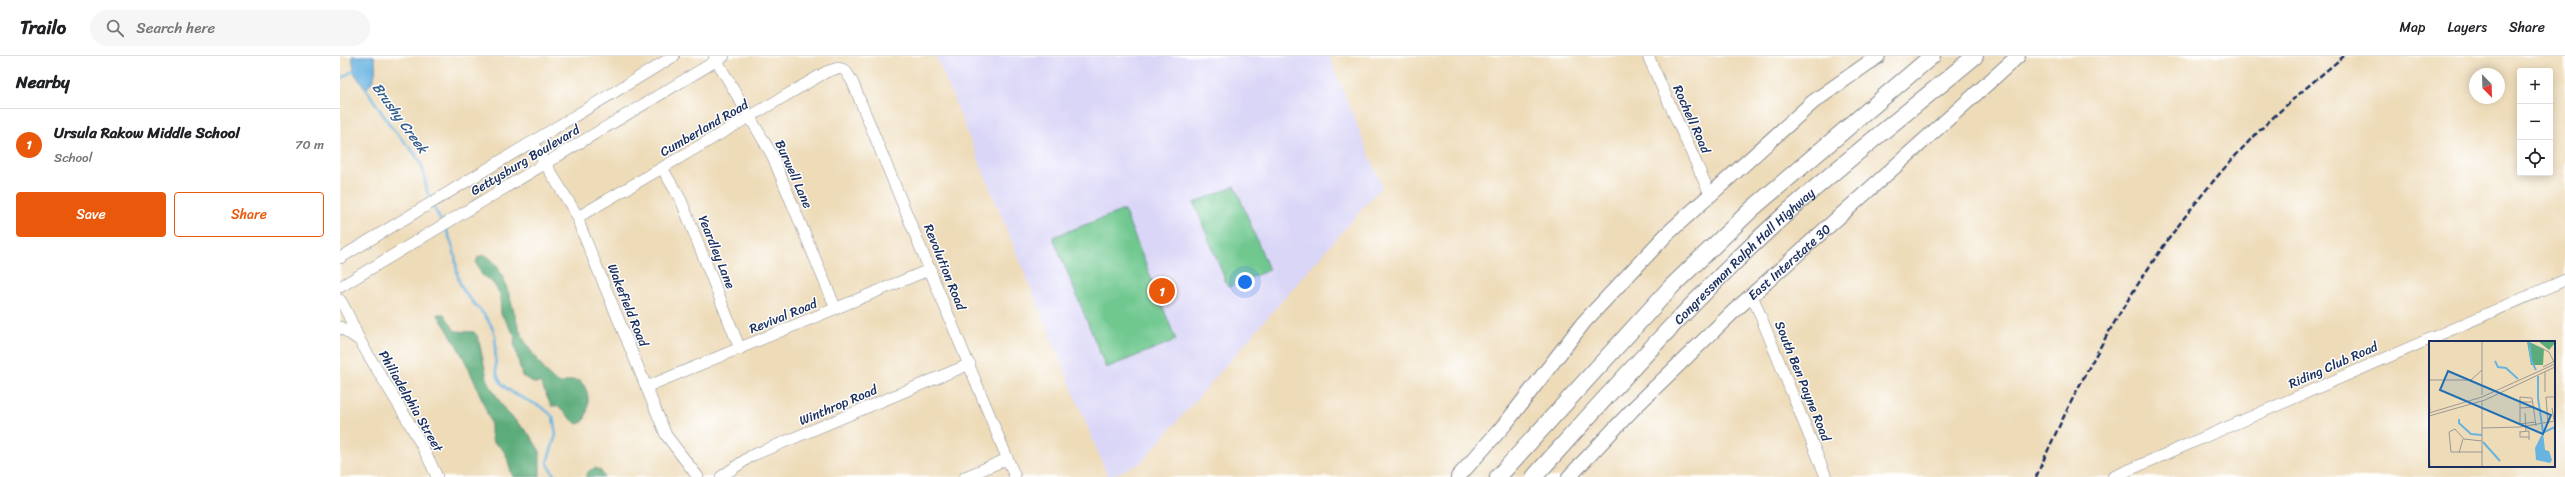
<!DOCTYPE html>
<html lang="en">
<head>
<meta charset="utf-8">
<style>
  body { margin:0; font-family:Sriracha,sans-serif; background:#f6f6f6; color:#202124 }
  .controls { position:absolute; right:12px; top:12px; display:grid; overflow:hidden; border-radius:4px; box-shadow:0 2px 10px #0003 }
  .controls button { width:36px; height:36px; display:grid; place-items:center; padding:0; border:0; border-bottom:1px solid #e0e0e0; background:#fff; color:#202124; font:20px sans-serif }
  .compass { position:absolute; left:2129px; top:12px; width:36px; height:36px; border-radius:50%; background:#fff; box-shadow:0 2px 10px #0003; rotate:157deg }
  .you { position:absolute; left:905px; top:226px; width:14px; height:14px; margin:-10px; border:3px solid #fff; border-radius:50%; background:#1a73e8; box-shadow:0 0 0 6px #1a73e833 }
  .badge { display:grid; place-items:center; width:26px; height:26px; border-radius:50%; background:#ea580c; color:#fff; font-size:13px; font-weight:700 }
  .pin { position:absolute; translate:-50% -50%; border:2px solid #fff; box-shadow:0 1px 4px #0006 }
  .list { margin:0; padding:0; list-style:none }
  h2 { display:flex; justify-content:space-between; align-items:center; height:52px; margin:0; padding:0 16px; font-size:17px }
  h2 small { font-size:13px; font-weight:400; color:#757577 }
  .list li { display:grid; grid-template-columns:26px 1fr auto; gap:12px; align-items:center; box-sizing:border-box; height:72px; padding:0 16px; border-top:1px solid #e0e0e0 }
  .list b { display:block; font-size:15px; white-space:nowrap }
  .list p { margin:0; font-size:13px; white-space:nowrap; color:#757577 }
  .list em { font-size:13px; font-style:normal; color:#757577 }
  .actions { display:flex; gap:8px; padding:12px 16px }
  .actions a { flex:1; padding:9px 0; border:1px solid #ea580c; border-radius:4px; text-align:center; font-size:14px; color:#ea580c }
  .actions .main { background:#ea580c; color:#fff }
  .icon { flex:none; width:22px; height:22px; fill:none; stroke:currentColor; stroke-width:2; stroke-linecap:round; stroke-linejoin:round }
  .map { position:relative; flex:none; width:2225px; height:421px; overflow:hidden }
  header { display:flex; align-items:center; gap:24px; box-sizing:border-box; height:56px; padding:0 20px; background:#fff; border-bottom:1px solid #e0e0e0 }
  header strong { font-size:19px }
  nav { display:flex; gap:22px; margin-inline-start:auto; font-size:14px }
  .search { width:280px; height:36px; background:#f6f6f6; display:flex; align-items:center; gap:10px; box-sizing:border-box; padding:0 14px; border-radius:22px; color:#757577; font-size:15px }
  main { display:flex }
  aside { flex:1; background:#fff }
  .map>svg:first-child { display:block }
</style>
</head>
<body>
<header>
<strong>Trailo</strong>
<div class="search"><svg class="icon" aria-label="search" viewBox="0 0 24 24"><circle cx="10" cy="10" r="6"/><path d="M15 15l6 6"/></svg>Search here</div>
<nav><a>Map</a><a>Layers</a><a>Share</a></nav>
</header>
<main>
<aside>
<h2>Nearby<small></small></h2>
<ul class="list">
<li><span class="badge">1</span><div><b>Ursula Rakow Middle School</b><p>School</p></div><em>70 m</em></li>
</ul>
<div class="actions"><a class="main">Save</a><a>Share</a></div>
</aside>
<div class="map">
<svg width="2225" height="421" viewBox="0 0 2225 421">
  <rect width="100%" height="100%" fill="#fff"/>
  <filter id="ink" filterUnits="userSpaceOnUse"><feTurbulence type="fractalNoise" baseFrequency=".025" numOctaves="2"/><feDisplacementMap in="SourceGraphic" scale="8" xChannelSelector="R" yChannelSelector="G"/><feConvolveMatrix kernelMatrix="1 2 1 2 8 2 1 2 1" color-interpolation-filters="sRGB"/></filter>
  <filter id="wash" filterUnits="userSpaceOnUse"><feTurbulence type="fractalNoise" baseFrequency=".012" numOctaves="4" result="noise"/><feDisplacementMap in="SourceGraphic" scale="16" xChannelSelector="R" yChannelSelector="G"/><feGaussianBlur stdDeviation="0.9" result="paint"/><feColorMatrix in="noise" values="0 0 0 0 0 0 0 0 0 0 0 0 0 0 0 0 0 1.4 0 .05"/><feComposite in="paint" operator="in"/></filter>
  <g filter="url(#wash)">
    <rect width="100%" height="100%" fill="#eedcb9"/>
    <path fill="#dad6f7" d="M596 0H989L1042 130 801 407 768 421Z"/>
    <path fill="#6fc88f" stroke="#457c76" d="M895 130 929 214 888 231 854 147Z
      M784 154 836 284 766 312 713 181Z"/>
    <path fill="#5bac7a" stroke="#3b6e6c" d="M144 199C165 205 173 259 181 278 186 289 194 299 201 309 206 316 211 324 220 328 226 326 233 322 239 325 252 332 249 357 243 366L237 368 217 350H211L201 327H194L182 320 174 287 175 280 161 258 160 238 153 227 142 219 136 207 138 201Z
      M97 258H104L115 275 134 276 138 281 148 326 165 354 189 378 200 395V421H173C166 404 170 396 153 386 150 379 152 371 150 365 135 324 122 294 97 258Z
      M255 412 261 415 264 421H245L249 415Z"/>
    <path fill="#68b4e1" stroke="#4272a0" d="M12 0H34C37 14 36 23 26 33L15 18Z"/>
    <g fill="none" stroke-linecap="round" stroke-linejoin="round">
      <path stroke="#68b4e1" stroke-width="2.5" d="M0 23 16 13
        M25 31 49 68 75 98 82 110 89 144
        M93 150 102 167
        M105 171C109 180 113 190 115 200 117 210 116 221 121 230 130 248 150 258 155 280 157 295 152 316 162 328 176 344 200 345 213 361L216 379 207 406 215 421"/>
    </g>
  </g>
  <g filter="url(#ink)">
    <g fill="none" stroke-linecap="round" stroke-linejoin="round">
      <defs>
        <path id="minor" d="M374 0 432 99 496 253
          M1308 0 1370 138
          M192 86 238 161 240 170 326 379 358 421
          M322 112 341 144 400 293
          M238 161 486 16 498 12 505 14 512 25 675 421
          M0 202 334 0
          M0 231 384 0
          M1412 239 1486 421
          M0 244C10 259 14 275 23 290 48 333 77 375 97 421
          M0 271 19 284
          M306 331 591 213
          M381 421 411 400 630 308
          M625 421 667 403
          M1773 421 2225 224"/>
        <g id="major">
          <path d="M1118 421 1166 367 1244 266 1327 178 1473 46 1538 0"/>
          <path id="s1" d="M1229 421 1295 351 1393 256 1678 0"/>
        </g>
        <g id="highway">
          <path d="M1158 421 1331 231 1413 152 1592 0"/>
          <path id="s2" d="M1194 421C1277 329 1359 236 1451 153 1511 100 1574 51 1635 0"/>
        </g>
      </defs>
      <use href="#minor" stroke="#84868c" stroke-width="12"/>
      <use href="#major" stroke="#84868c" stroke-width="16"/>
      <use href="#highway" stroke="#84868c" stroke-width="18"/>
      <use href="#minor" stroke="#fff" stroke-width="11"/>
      <use href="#major" stroke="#fff" stroke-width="14"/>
      <use href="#highway" stroke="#fff" stroke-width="16"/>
      <path stroke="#1b2f5e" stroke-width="2.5" stroke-dasharray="6 3" stroke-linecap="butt" d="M1696 421C1749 299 1822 174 1916 78 1943 51 1974 25 2004 0"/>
    </g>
  </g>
  <g text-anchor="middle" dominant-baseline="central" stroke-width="3" stroke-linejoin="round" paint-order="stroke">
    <g font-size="13" fill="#1b2f5e" stroke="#fff">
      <text transform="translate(1352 63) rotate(66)">Rochell Road</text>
      <text transform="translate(364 72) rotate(-30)">Cumberland Road</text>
      <text transform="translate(185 104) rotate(-31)">Gettysburg Boulevard</text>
      <text transform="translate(454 118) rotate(66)">Burwell Lane</text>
      <text transform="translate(377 196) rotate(68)">Yeardley Lane</text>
      <text stroke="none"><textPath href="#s2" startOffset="305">Congressman Ralph Hall Highway</textPath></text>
      <text stroke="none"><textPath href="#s1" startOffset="308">East Interstate 30</textPath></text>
      <text transform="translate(605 211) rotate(68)">Revolution Road</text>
      <text transform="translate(288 249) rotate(68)">Wakefield Road</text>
      <text transform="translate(443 260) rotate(-22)">Revival Road</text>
      <text transform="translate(1993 309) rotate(-24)">Riding Club Road</text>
      <text transform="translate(1463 325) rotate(68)">South Ben Payne Road</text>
      <text transform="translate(71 345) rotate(60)">Philiadelphia Street</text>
      <text transform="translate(498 349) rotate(-23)">Winthrop Road</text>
    </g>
    <g font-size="14" font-style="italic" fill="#365e8c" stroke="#fff">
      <text transform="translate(60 62) rotate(54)">Brushy Creek</text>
    </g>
  </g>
  <g transform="translate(2089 285)">
    <rect width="126" height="126" fill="#eedcb9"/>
    <path d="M98 0 115 8 114 24H102ZM109 0H126V2L120 9Z" fill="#5bac7a"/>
    <path d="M114 91 116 109 120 110 123 119 121 122 107 119 106 107Z" fill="#68b4e1"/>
    <path fill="none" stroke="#68b4e1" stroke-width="2" d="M100 0 102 19 107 29M66 20 69 26 77 27 89 38M109 35V57L114 91M30 78V82L42 93 53 94M113 92 126 86M54 101 71 120"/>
    <path fill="none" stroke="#9a9795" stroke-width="1" d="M53 0V54M110 6 120 11 125 21M114 26 126 20M116 31V51M0 39H42L53 29M0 57 1 70M91 61H104M91 67 106 66M123 67 125 79M0 72 53 56 126 23M96 72 97 90M0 75 56 59 126 26M106 81 91 83V56L103 57 107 85M119 83 117 56H126M53 87 91 86 126 80M91 90V96H100M91 91 100 90V99M53 100 35 98 26 88 20 91 22 111H54M0 107 1 126M30 112 34 98M53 126V60"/>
    <path fill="#1f6fb2" fill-opacity="0.15" stroke="#1f6fb2" stroke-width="2" d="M19 30 122 74 114 93 11 49Z"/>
    <rect width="126" height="126" fill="none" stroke="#1b2f5e" stroke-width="2"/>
  </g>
</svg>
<div class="controls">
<button>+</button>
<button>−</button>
<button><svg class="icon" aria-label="locate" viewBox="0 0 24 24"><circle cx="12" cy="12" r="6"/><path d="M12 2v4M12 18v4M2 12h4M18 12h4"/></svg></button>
</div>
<svg class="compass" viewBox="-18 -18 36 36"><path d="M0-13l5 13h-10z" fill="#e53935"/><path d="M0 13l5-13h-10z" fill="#757577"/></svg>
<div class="you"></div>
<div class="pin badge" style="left:822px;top:235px">1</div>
</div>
</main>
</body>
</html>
